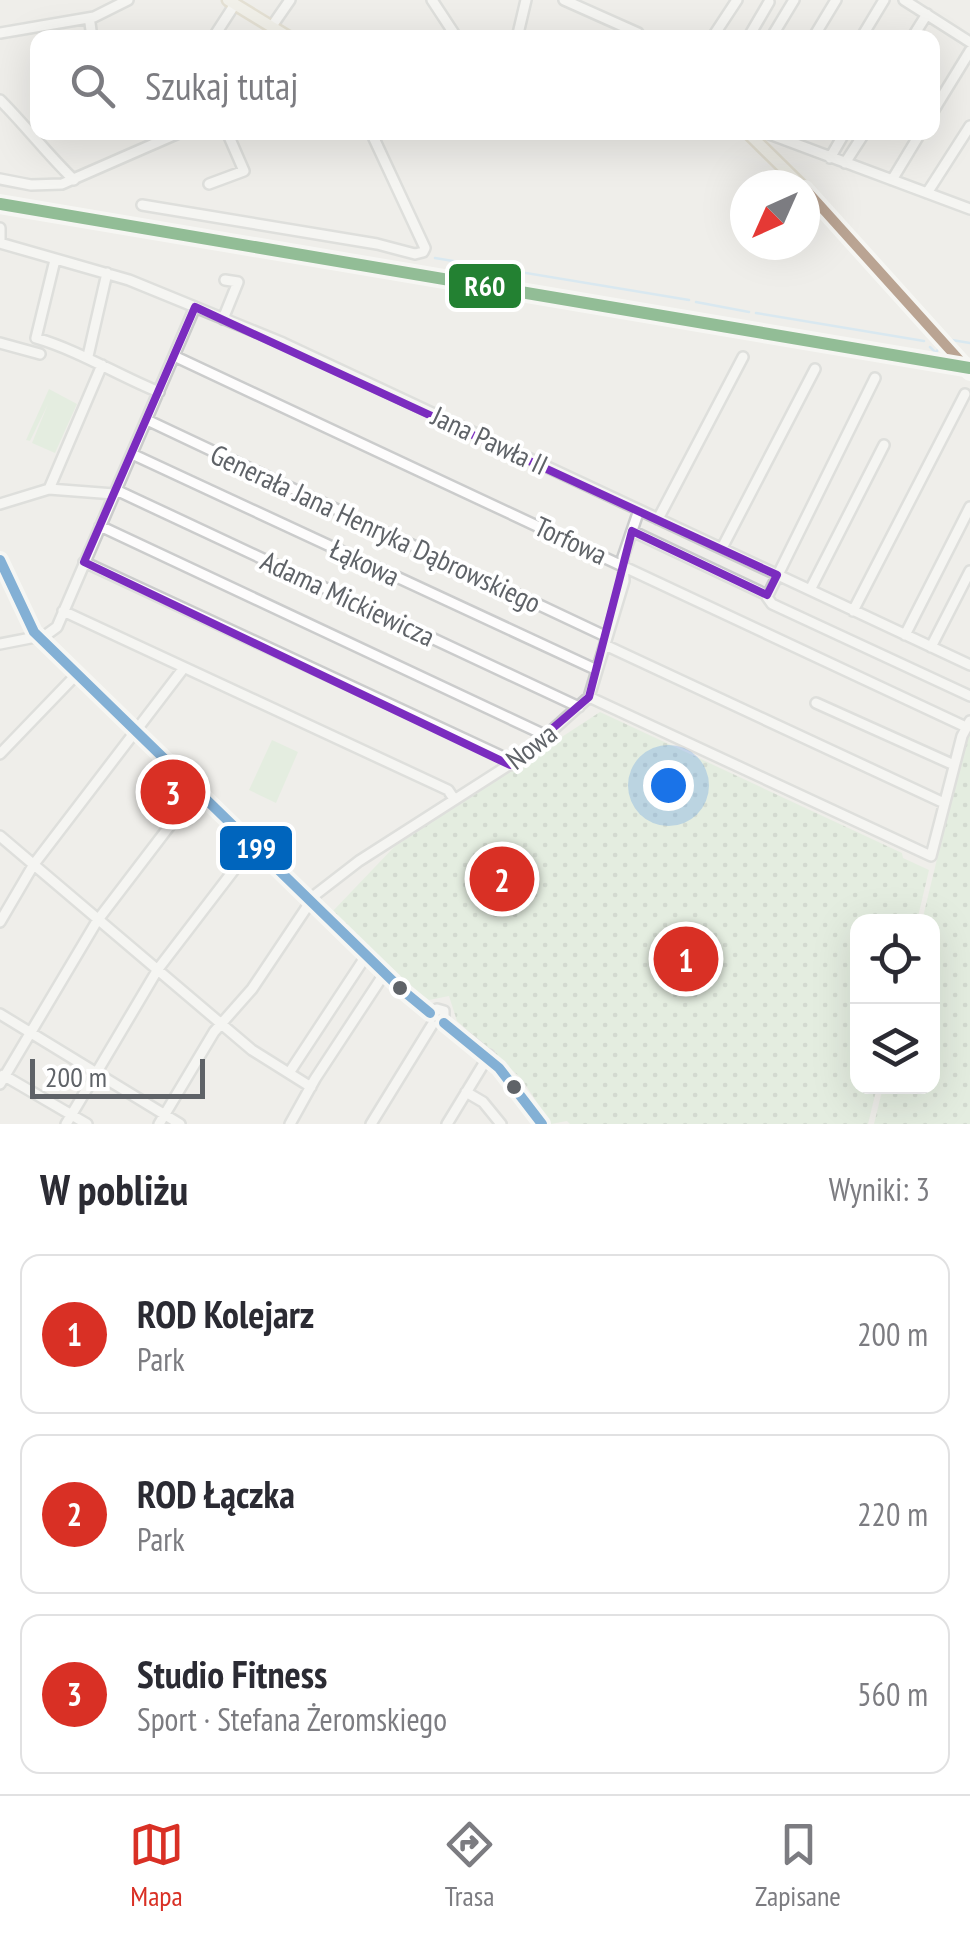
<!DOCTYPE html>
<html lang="pl">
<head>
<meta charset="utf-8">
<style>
  body { margin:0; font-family:"PT Sans Narrow",sans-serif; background:#f2f2f3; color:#2b2b33 }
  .controls { position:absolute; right:30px; bottom:30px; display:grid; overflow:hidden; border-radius:20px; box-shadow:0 10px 40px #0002 }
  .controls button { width:90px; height:90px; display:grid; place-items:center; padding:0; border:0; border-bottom:2px solid #e1e1e2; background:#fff; color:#2b2b33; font:50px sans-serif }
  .compass { position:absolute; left:730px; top:170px; width:90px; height:90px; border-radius:50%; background:#fff; box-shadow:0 10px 40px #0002; rotate:225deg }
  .scale { position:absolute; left:30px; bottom:25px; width:175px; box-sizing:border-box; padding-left:10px; border:5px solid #5f6368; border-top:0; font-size:28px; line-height:35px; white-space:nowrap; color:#5f6368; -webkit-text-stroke:8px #fff; paint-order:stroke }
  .you { position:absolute; left:668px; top:785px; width:35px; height:35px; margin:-25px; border:8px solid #fff; border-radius:50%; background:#1a73e8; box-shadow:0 0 0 15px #1a73e833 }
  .badge { display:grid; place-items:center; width:65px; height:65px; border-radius:50%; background:#d93025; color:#fff; font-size:32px; font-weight:700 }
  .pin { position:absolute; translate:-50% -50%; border:5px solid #fff; box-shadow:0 2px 10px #0006 }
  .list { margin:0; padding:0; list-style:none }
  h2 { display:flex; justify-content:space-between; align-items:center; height:130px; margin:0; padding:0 40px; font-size:42px }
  h2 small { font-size:32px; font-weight:400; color:#7c7c81 }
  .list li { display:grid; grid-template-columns:65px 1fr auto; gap:30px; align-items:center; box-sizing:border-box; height:160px; margin:0 20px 20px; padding:0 20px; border:2px solid #e1e1e2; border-radius:20px }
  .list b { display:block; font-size:38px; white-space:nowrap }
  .list p { margin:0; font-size:32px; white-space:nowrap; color:#7c7c81 }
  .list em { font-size:32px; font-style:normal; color:#7c7c81 }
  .icon { flex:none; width:55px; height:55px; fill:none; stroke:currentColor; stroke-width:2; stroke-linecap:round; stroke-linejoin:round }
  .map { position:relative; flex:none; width:970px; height:1124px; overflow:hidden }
  .search { position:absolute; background:#fff; box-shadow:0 10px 40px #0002; left:30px; right:30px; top:30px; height:110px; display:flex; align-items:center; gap:25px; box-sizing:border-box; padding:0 35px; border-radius:20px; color:#7c7c81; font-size:38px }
  .sheet { height:670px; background:#fff }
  nav { display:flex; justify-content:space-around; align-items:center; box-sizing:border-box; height:140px; border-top:2px solid #e1e1e2; background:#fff; font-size:28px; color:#7c7c81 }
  nav a { display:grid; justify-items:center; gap:5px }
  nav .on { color:#d93025 }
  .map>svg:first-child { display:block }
</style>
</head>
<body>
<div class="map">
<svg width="970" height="1124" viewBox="0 0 970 1124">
  <defs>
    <pattern id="garden-dots" width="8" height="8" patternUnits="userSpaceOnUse" patternTransform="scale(2.5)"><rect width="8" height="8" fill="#d8ebd6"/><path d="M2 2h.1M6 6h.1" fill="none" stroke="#b2c2b1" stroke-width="1.8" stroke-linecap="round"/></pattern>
  </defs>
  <rect width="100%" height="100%" fill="#efeeea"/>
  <path fill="url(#garden-dots)" d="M600 712 902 853 903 858 929 870 917 921 858 922V1086L877 1087 868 1124H570L567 1121 551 1124 521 1078 457 1021 449 996 429 1000 414 989 332 912 395 846Z
    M970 736V1124H874L883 1087 932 1086V922L922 921 966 739Z"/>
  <path fill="#d8ebd6" d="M49 389 77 404 55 453 32 443 48 404 30 441 26 440Z
    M272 740 298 752 276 803 249 790Z"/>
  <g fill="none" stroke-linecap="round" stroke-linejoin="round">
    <path stroke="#bfe0f9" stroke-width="2.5" d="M435 258 689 300
      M696 302 749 312
      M756 313 924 341
      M952 340 970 343
      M930 347 936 353 939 347"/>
    <defs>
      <path id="minor" d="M432 0 457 38
        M564 0 638 33 642 38
        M904 0 970 42
        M90 23 92 38
        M272 26 290 0
        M0 33 94 17 128 0
        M213 38 235 4
        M517 38 526 0
        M712 38 737 0
        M748 38 769 2
        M771 38 794 0
        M813 38 836 0
        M861 38 884 0
        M912 38 927 14
        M0 100C26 126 47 154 74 180
        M932 113 970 51
        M764 132 970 209
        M830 158 845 132
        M845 163 865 132
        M0 179 31 185 62 184 181 132
        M892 180 921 132
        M209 184 244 171 227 132
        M927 193 970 126
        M142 205 377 244 415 254 423 252 425 248 371 132
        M0 228V243
        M0 243 129 280 283 343 970 665
        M55 260 36 338C80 351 117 375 159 392
        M223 319 238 282 225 280
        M0 343 40 354
        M88 356 107 273
        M174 356 966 727
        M875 378 767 597 772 604 970 696
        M147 420 605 636
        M132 454 597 670
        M49 489 102 365
        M116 490 579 707
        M0 504 49 489 114 494
        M658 519 743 357
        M100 526 547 736
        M632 531 767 595
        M722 548 815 369
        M0 560 34 632 401 989 430 1013
        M84 562 499 755 510 765
        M810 590 884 445
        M63 611 448 790 454 799
        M853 611 965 394
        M905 635 970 507
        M0 644 46 635 57 627 195 307
        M605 645 944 803
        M931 647 970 571
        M589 697 931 856 962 736 970 721
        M816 703 954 765
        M0 754 77 674
        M0 836 252 1050 311 1087
        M0 922 34 864 183 669
        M430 1013 437 1009 444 1011V1023
        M0 1014 180 1124
        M444 1023C487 1049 515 1082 542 1124
        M289 1073 366 956
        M3 1075 87 1124
        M0 1084 97 921 197 790
        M466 1092 483 1102 501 1124
        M66 1124 158 969 253 845
        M159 1124 214 1032 252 989 315 895 359 861 526 754 589 697 624 581 623 557 639 510
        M290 1124 315 1079 384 974
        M371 1124 432 1025
        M447 1124 489 1055"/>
      <path id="major" d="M228 0 290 38
        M747 132 801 185
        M805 189 970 372"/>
    </defs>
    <use href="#minor" stroke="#cbcccc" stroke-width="14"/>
    <use href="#major" stroke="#d7ceb8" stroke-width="15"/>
    <use href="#minor" stroke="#fdfcfc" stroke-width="9"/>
    <use href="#major" stroke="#f4f2e9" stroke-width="10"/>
    <defs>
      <path id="bus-1" d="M0 560 34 632 401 989 430 1013
        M444 1023 499 1068 542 1124"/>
      <path id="bus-2" d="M805 189 970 372"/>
    </defs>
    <use href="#bus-1" stroke="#fff" stroke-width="18"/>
    <use href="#bus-2" stroke="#fff" stroke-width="18"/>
    <use href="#bus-1" stroke="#0065bd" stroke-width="10"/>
    <use href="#bus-2" stroke="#7a4b2a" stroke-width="10"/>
    <defs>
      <path id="rail-1" d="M0 204 970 368"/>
    </defs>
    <use href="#rail-1" stroke="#fff" stroke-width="20"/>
    <use href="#rail-1" stroke="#238132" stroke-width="12"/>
  </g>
  <path d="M0 0H970V1124H0ZM195 307 777 575 767 595 632 531 589 697 510 765 84 562Z" fill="#efeeea" fill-opacity=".55" fill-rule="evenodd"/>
  <path fill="none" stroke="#7b2cbf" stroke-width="8" stroke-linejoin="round" d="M195 307 777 575 767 595 632 531 589 697 510 765 84 562Z"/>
  <g fill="#5f6368" stroke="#fff" stroke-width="4">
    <circle cx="400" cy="988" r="9"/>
    <circle cx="514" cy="1087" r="9"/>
  </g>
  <g text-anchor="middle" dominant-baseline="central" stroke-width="8" stroke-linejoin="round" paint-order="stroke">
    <g font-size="28" fill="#5f6368" stroke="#fff">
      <text transform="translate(490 440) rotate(25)">Jana Pawła II</text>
      <text transform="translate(376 528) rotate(25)">Generała Jana Henryka Dąbrowskiego</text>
      <text transform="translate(571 540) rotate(25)">Torfowa</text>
      <text transform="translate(365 562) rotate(25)">Łąkowa</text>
      <text transform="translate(348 598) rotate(25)">Adama Mickiewicza</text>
      <text transform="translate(531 746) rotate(-38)">Nowa</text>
    </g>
  </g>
  <g stroke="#fff" stroke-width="4">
    <rect x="447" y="262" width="76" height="48" rx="10" fill="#238132"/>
    <rect x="218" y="824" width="76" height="48" rx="10" fill="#0065bd"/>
  </g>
  <g font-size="28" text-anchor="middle" font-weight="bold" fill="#fff">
    <text x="485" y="296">R60</text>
    <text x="256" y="858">199</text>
  </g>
</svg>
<div class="controls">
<button><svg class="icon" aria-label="locate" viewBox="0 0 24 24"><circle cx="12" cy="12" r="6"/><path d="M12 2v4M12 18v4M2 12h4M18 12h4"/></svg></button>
<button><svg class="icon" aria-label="layers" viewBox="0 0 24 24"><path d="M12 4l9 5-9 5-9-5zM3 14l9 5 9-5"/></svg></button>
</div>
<svg class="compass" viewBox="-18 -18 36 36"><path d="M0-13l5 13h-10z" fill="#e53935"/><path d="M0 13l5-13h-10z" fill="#7c7c81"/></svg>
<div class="scale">200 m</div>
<div class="you"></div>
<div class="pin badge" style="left:686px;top:959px">1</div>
<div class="pin badge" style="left:502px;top:879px">2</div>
<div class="pin badge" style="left:173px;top:792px">3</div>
<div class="search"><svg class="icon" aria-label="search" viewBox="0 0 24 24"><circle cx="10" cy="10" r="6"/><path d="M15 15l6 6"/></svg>Szukaj tutaj</div>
</div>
<section class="sheet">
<h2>W pobliżu<small>Wyniki: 3</small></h2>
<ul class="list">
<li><span class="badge">1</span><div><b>ROD Kolejarz</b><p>Park</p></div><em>200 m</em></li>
<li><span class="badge">2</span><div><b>ROD Łączka</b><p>Park</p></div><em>220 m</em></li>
<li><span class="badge">3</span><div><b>Studio Fitness</b><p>Sport · Stefana Żeromskiego</p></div><em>560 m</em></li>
</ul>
</section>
<nav>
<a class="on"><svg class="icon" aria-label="map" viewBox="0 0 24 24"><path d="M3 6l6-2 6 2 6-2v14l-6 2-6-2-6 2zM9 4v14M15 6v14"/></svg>Mapa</a>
<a><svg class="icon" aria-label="directions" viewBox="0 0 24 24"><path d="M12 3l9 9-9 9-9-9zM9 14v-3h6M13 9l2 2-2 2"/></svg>Trasa</a>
<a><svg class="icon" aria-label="saved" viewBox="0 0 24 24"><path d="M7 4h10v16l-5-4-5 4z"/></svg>Zapisane</a>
</nav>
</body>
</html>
